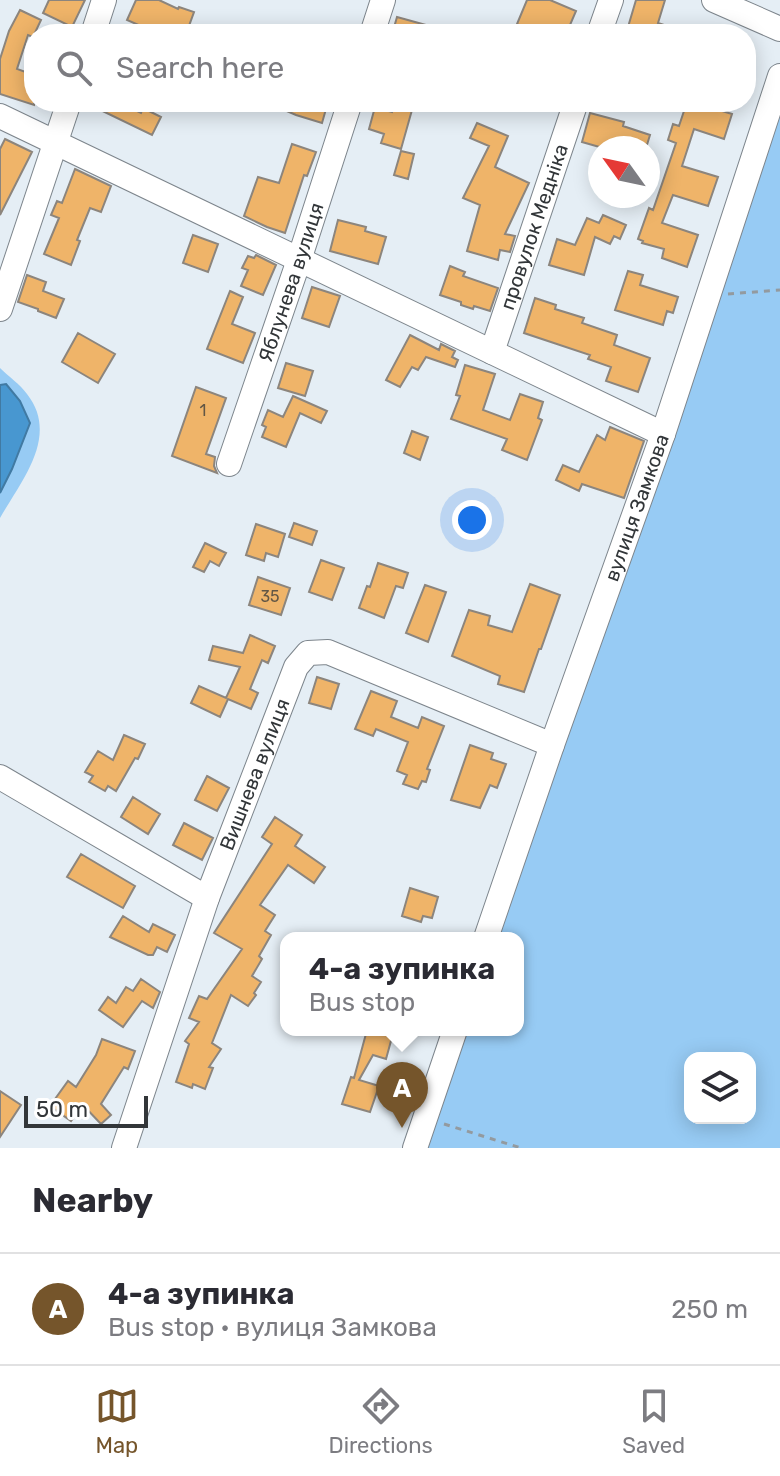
<!DOCTYPE html>
<html lang="en">
<head>
<meta charset="utf-8">
<style>
  body { margin:0; font-family:Rubik,sans-serif; background:#f2f2f3; color:#2b2b33 }
  .controls { position:absolute; right:24px; bottom:24px; display:grid; overflow:hidden; border-radius:16px; box-shadow:0 4px 20px #0003 }
  .controls button { width:72px; height:72px; display:grid; place-items:center; padding:0; border:0; border-bottom:2px solid #e1e1e2; background:#fff; color:#2b2b33; font:40px sans-serif }
  .compass { position:absolute; left:588px; top:136px; width:72px; height:72px; border-radius:50%; background:#fff; box-shadow:0 4px 20px #0003; rotate:303deg }
  .scale { position:absolute; left:24px; bottom:20px; width:124px; box-sizing:border-box; padding-left:8px; border:4px solid #323639; border-top:0; font-size:22px; line-height:28px; white-space:nowrap; color:#323639; -webkit-text-stroke:6px #fff; paint-order:stroke }
  .you { position:absolute; left:472px; top:520px; width:28px; height:28px; margin:-20px; border:6px solid #fff; border-radius:50%; background:#1a73e8; box-shadow:0 0 0 12px #1a73e833 }
  .badge { display:grid; place-items:center; width:52px; height:52px; border-radius:50%; background:#75552b; color:#fff; font-size:26px; font-weight:700 }
  .pin { position:absolute; translate:-50% -66px; filter:drop-shadow(0 2px 4px #0008) }
  .pin::after { content:''; position:absolute; top:42px; width:28px; height:24px; background:inherit; clip-path:polygon(0 0,100% 0,50% 100%) }
  .popup { position:absolute; left:280px; top:932px; width:244px; height:104px; box-sizing:border-box; display:grid; place-content:center; border-radius:16px; background:#fff; filter:drop-shadow(0 2px 6px #0005); font-size:26px; white-space:nowrap; color:#7c7c81 }
  .popup b { font-size:30px; color:#2b2b33 }
  .popup::after { content:''; position:absolute; left:50%; top:100%; margin-left:-16px; border:16px solid transparent; border-top-color:#fff }
  .list { margin:0; padding:0; list-style:none }
  h2 { display:flex; justify-content:space-between; align-items:center; height:104px; margin:0; padding:0 32px; font-size:34px }
  h2 small { font-size:26px; font-weight:400; color:#7c7c81 }
  .list li { display:grid; grid-template-columns:52px 1fr auto; gap:24px; align-items:center; box-sizing:border-box; height:112px; padding:0 32px; border-top:2px solid #e1e1e2 }
  .list b { display:block; font-size:30px; white-space:nowrap }
  .list p { margin:0; font-size:26px; white-space:nowrap; color:#7c7c81 }
  .list em { font-size:26px; font-style:normal; color:#7c7c81 }
  .icon { flex:none; width:44px; height:44px; fill:none; stroke:currentColor; stroke-width:2; stroke-linecap:round; stroke-linejoin:round }
  .map { position:relative; flex:none; width:780px; height:1148px; overflow:hidden }
  .search { position:absolute; background:#fff; box-shadow:0 4px 20px #0003; left:24px; right:24px; top:24px; height:88px; display:flex; align-items:center; gap:20px; box-sizing:border-box; padding:0 28px; border-radius:32px; color:#7c7c81; font-size:30px }
  .sheet { height:216px; background:#fff }
  nav { display:flex; justify-content:space-around; align-items:center; box-sizing:border-box; height:112px; border-top:2px solid #e1e1e2; background:#fff; font-size:22px; color:#7c7c81 }
  nav a { display:grid; justify-items:center; gap:4px }
  nav .on { color:#75552b }
  .map>svg:first-child { display:block }
</style>
</head>
<body>
<div class="map">
<svg width="780" height="1148" viewBox="0 0 780 1148">
  <rect width="100%" height="100%" fill="#e5eef5"/>
  <path fill="#97cbf4" fill-rule="evenodd" d="M780 76V1148H415L455 1030H518V938H486ZM690 1058H750V1118H690Z
    M0 368C9 377 20 384 27 394 60 436 21 481 0 518Z"/>
  <path fill="#4897d0" stroke="#417aa3" stroke-width="2" d="M6 384 20 401 30 423 12 469 0 493V385Z"/>
  <path fill="#efb469" stroke="#8c857d" stroke-width="2" d="M49 0H85L72 27 43 13Z
    M136 0H159L178 9 179 7 194 12 186 34H159L127 20Z
    M527 0H550L576 11 567 32 556 27 554 34H540L517 24Z
    M636 0H665L658 23 685 32V34H653L628 27Z
    M20 10 41 20 33 37 28 35 17 69 34 75V105L0 94V59L9 31Z
    M397 17 444 30 443 34H402L393 31Z
    M84 102H118L141 113 143 108 161 117 152 135Z
    M266 102H328L322 123 296 115Z
    M687 102H707L706 106 732 114 724 139 694 129 682 166 718 177 708 206 673 195 662 223 698 235 687 267 662 258 664 249 642 243 643 241 638 239 649 208 653 210 676 143 668 140 673 124 679 126Z
    M394 105 412 110 401 149 381 143 384 134 369 129 375 107 392 112Z
    M590 113 624 122 623 126 650 135 646 148H603L582 142Z
    M477 123 508 136 495 167 529 183 505 234 515 236 510 252 500 250 498 260 467 251 480 205 463 198 489 146 470 138Z
    M5 139 32 152 0 215V149Z
    M292 144 316 152 307 176 304 175 285 233 267 227 244 216 258 177 279 183Z
    M401 151 414 154 408 179 394 175Z
    M75 169 111 186 101 212 90 208 77 240 80 241 71 265 44 254 59 218 51 215 57 201 62 203Z
    M603 215 626 225 620 239 614 236 610 244 595 237 584 275 549 265 557 239 575 245 587 218 599 223Z
    M338 220 366 227 365 231 386 237 378 264 330 251Z
    M193 235 218 244 208 272 183 263Z
    M256 255 276 265 263 295 241 286 248 270 242 268 248 256 254 258Z
    M450 266 465 272 463 276 498 288 490 311 474 306 473 309 461 305V302L440 295Z
    M628 271 643 275 640 285 678 297 673 313 667 311 663 325 615 310Z
    M27 275 46 282 43 291 64 299 56 318 38 311V309L18 302Z
    M312 287 340 296 329 327 302 318Z
    M230 291 243 297 232 324 255 333 243 363 207 349Z
    M535 298 556 305 555 309 584 318 582 323 617 335 614 345 650 358 638 392 606 381 611 367 588 359 590 355 524 333Z
    M78 333 115 354 98 383 62 362Z
    M410 335 439 350 441 344 455 351 452 357 458 360 455 367 426 357 418 370 412 367 400 387 386 380Z
    M286 363 313 371 305 396 278 388Z
    M465 365 495 374 483 410 510 420 520 394 543 402 538 418 542 420 527 460 502 450 507 439 451 419 460 396 456 395Z
    M196 387 226 398 206 454 215 457 214 466 217 473 172 456Z
    M293 396 327 411 321 423 300 413 286 447 262 437 266 427 262 425 268 410 283 417Z
    M610 427 644 441 624 498 582 484 579 491 556 480 563 465 579 472 597 435 605 440Z
    M412 431 428 437 420 460 404 453Z
    M294 523 317 531 312 545 289 537Z
    M256 524 285 534 278 557 266 553 264 561 246 555Z
    M205 543 226 553 219 566 210 561 204 572 193 567Z
    M321 560 344 568 332 600 309 592Z
    M378 563 408 573 403 588 396 586 384 618 359 608 367 586 370 587Z
    M258 577 290 588 281 615 249 605Z
    M530 584 560 595 541 649H539L524 692 498 684 500 676 452 656 469 610 490 616 488 625 512 632Z
    M425 585 446 592 428 642 406 633Z
    M250 635 275 646 268 663 262 660 250 689 258 693 251 709 228 699 220 717 191 703 199 686 226 698 240 667 209 660 213 646 243 653Z
    M317 677 339 684 331 709 309 703Z
    M371 691 397 701 391 717 418 728 422 717 444 726 427 769 430 770 426 782 422 781 418 789 403 784 407 775 397 771 408 742 376 729 373 736 355 729Z
    M124 735 145 744 138 759 135 758 116 791 108 786 105 791 89 782 93 776 85 772 98 751 113 760Z
    M470 745 493 753 491 759 506 764 497 788 490 785 480 808 451 800Z
    M207 776 229 788 217 811 195 800Z
    M133 797 160 814 148 834 121 817Z
    M275 817 302 835 295 846 325 867 314 883 288 865 260 905 275 915 265 931 271 935 259 956 262 959 252 976 261 982 254 993 256 995 248 1006 231 995 212 1043 221 1049 209 1067 213 1068 205 1089 193 1084 192 1088 176 1082 189 1044 185 1041 199 1022 189 1018 199 996 207 999 242 949 214 933 272 844 262 837Z
    M184 823 213 838 202 860 173 845Z
    M81 854 135 886 123 908 67 877Z
    M410 888 438 897 432 918 423 916 421 922 402 916Z
    M123 916 149 932 153 924 175 935 167 952 157 947 153 955H148L110 937Z
    M141 979 160 992 153 1008 142 1001 123 1027 99 1010 108 997 116 1003 126 987 133 991Z
    M367 1030H394L386 1059 373 1055 359 1080 379 1086 370 1112 342 1104 351 1077 354 1078Z
    M102 1039 135 1051 128 1069 124 1067 101 1104 111 1115 101 1124 83 1105 71 1121 50 1106 68 1081 76 1087 96 1055Z
    M0 1091 21 1105 0 1137Z"/>
  <g fill="none" stroke-linecap="round" stroke-linejoin="round">
    <defs>
      <g id="minor">
        <path d="M714 0 780 29"/>
        <path d="M93 34 104 0"/>
        <path d="M372 34 383 0"/>
        <path d="M599 34 611 0"/>
        <path d="M0 116 663 434"/>
        <path d="M0 309 69 102"/>
        <path id="s1" d="M492 352 576 102"/>
        <path id="s2" d="M229 464 299 260 350 102"/>
        <path d="M0 777 207 898"/>
        <path id="s3" d="M486 938 552 745 663 434 780 76"/>
        <path id="s4" d="M124 1148 207 898 296 667 308 653 328 652 552 745"/>
        <path d="M415 1148 455 1030"/>
      </g>
    </defs>
    <use href="#minor" stroke="#7d858c" stroke-width="26"/>
    <path stroke="#939a9f" stroke-width="3" stroke-dasharray="6 6" stroke-linecap="butt" d="M728 294 780 290
      M444 1124 521 1148"/>
    <use href="#minor" stroke="#fff" stroke-width="24"/>
  </g>
  <g text-anchor="middle" dominant-baseline="central" stroke-width="6" stroke-linejoin="round" paint-order="stroke">
    <g font-size="16" fill="#615645">
      <text x="203" y="410">1</text>
      <text x="270" y="596">35</text>
    </g>
    <g font-size="20" fill="#323639" stroke="#fff">
      <text stroke="none"><textPath href="#s1" startOffset="132">провулок Медніка</textPath></text>
      <text stroke="none"><textPath href="#s2" startOffset="192">Яблунева вулиця</textPath></text>
      <text stroke="none"><textPath href="#s3" startOffset="456">вулиця Замкова</textPath></text>
      <text stroke="none"><textPath href="#s4" startOffset="396">Вишнева вулиця</textPath></text>
    </g>
  </g>
</svg>
<div class="controls">
<button><svg class="icon" aria-label="layers" viewBox="0 0 24 24"><path d="M12 4l9 5-9 5-9-5zM3 14l9 5 9-5"/></svg></button>
</div>
<svg class="compass" viewBox="-18 -18 36 36"><path d="M0-13l5 13h-10z" fill="#e53935"/><path d="M0 13l5-13h-10z" fill="#7c7c81"/></svg>
<div class="scale">50 m</div>
<div class="you"></div>
<div class="pin badge" style="left:402px;top:1128px">A</div>
<div class="popup"><b>4-а зупинка</b>Bus stop</div>
<div class="search"><svg class="icon" aria-label="search" viewBox="0 0 24 24"><circle cx="10" cy="10" r="6"/><path d="M15 15l6 6"/></svg>Search here</div>
</div>
<section class="sheet">
<h2>Nearby<small></small></h2>
<ul class="list">
<li><span class="badge">A</span><div><b>4-а зупинка</b><p>Bus stop · вулиця Замкова</p></div><em>250 m</em></li>
</ul>
</section>
<nav>
<a class="on"><svg class="icon" aria-label="map" viewBox="0 0 24 24"><path d="M3 6l6-2 6 2 6-2v14l-6 2-6-2-6 2zM9 4v14M15 6v14"/></svg>Map</a>
<a><svg class="icon" aria-label="directions" viewBox="0 0 24 24"><path d="M12 3l9 9-9 9-9-9zM9 14v-3h6M13 9l2 2-2 2"/></svg>Directions</a>
<a><svg class="icon" aria-label="saved" viewBox="0 0 24 24"><path d="M7 4h10v16l-5-4-5 4z"/></svg>Saved</a>
</nav>
</body>
</html>
